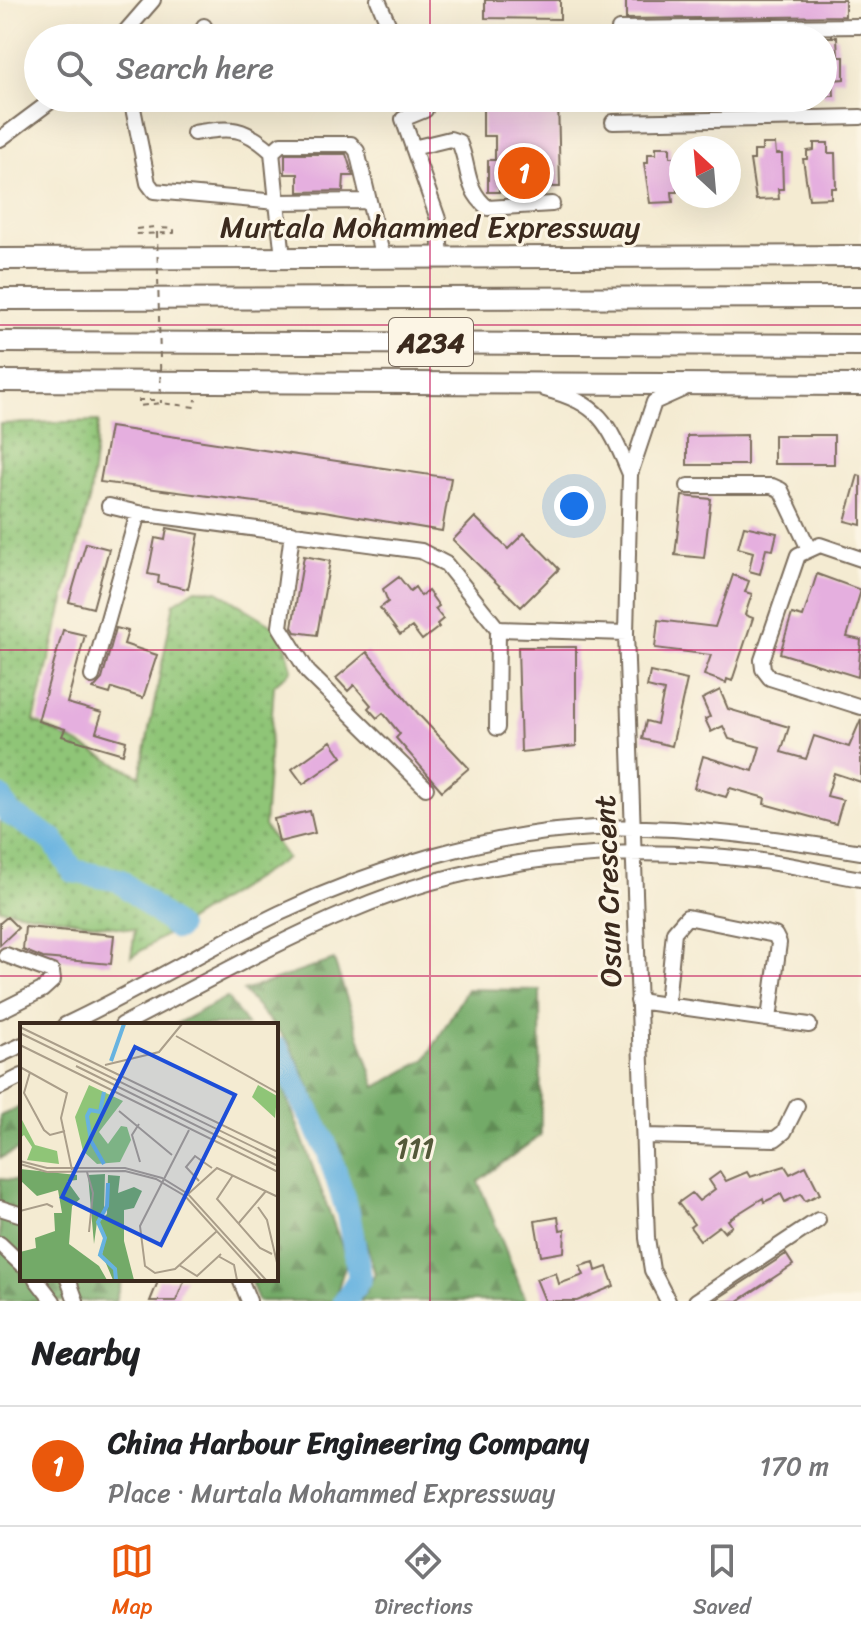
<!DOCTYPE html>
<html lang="en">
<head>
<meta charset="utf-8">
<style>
  body { margin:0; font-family:Sriracha,sans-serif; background:#f6f6f6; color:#202124 }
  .compass { position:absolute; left:669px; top:136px; width:72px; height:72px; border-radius:50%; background:#fff; box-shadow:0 8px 32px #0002; rotate:334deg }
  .you { position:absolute; left:574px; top:506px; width:28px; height:28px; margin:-20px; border:6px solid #fff; border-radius:50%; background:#1a73e8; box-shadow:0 0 0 12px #1a73e833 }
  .badge { display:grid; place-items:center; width:52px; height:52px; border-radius:50%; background:#ea580c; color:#fff; font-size:26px; font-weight:700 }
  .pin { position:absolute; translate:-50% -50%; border:4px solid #fff; box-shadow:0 2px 8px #0006 }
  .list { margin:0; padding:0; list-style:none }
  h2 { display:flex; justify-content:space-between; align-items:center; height:104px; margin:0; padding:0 32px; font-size:34px }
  h2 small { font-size:26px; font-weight:400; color:#757577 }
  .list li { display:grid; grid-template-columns:52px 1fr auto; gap:24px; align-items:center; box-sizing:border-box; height:120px; padding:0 32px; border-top:2px solid #e0e0e0 }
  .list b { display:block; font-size:30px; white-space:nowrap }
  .list p { margin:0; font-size:26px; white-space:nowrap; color:#757577 }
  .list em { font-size:26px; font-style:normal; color:#757577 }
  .icon { flex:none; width:44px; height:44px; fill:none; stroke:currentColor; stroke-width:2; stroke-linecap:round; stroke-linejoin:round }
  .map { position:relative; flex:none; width:861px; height:1301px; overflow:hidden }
  .search { position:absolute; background:#fff; box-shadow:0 8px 32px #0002; left:24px; right:24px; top:24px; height:88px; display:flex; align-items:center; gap:20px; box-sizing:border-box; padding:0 28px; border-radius:44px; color:#757577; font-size:30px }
  .sheet { height:224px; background:#fff }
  nav { display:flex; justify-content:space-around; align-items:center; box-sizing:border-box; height:112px; border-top:2px solid #e0e0e0; background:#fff; font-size:22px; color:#757577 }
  nav a { display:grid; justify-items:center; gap:4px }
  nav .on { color:#ea580c }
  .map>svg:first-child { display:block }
</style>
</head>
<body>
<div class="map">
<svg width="861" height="1301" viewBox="0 0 861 1301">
  <defs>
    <pattern id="grass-dots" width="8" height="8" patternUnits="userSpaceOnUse" patternTransform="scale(2)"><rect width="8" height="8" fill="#8fc577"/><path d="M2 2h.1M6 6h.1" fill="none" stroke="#76a061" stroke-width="1.8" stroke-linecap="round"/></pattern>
    <pattern id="forest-firs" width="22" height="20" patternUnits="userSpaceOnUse" patternTransform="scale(2)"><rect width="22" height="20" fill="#73aa68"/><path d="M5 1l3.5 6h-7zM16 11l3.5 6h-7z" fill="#608b55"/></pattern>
  </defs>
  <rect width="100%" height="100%" fill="#fcf5e5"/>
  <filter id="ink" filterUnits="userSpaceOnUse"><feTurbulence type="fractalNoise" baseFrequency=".0125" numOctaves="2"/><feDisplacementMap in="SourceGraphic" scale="16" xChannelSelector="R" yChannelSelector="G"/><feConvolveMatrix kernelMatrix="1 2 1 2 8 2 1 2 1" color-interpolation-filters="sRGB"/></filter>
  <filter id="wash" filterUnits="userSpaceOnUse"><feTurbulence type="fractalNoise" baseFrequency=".006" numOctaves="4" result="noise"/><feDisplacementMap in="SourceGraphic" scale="32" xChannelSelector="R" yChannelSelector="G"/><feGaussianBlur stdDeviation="1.8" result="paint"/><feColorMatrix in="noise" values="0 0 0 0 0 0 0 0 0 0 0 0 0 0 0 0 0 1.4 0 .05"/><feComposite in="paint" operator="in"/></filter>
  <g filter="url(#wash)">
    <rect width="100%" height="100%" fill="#f4ebd2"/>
    <path fill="url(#grass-dots)" stroke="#65784a" stroke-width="2" d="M99 421 90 496 34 721 140 776 174 603 196 589 217 591 282 631 292 670 274 685 264 826 287 858 131 957 135 930 0 909V424Z"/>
    <path fill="url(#forest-firs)" stroke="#576a43" stroke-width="2" d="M334 960 376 1087 426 1059 467 989 540 990 541 1135 478 1181 526 1301H360L375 1274 336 1144 289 1043 243 991Z
      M227 997 247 1025H174Z
      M276 1067 347 1260 334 1301H258L250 1279H276Z
      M22 1106V1148L0 1158V1116Z
      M0 1179 22 1181V1279H122L115 1301H0Z"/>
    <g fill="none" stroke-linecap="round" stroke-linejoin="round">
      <path stroke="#67b3e0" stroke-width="24" d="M0 797 9 813 53 840 73 871 119 880 177 928
        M277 1049 328 1150 348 1213 360 1278 345 1301"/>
    </g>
    <g id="blocks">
      <path fill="#e5afdf" d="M485 0H560V19L485 18Z
        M626 0H845V16L626 19Z
        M823 37H837L838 57H844V79L833 80 834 96H823Z
        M483 98H558L560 187 499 186V192H488V160H495V136H483Z
        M814 143H828V153H835L836 188H831V198L809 199 803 159H807V151L814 150Z
        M762 144H775L776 154H782L783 189H778L779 199 756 200 750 160H754V151H762Z
        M656 147H670V157H676L677 192H672L673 202 650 203 644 163H648V154H656Z
        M285 154H346L353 176H344L343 191 298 192V174H285Z
        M110 427 451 478 442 531 324 511 100 482Z
        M747 435V465H687V436Z
        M774 435H834V464H774Z
        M858 475 861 476V525L845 521Z
        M682 496 711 499 704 558 675 555Z
        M475 517 508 549 524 533 559 569 521 607 453 540Z
        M744 526 777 533 773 550 766 549 760 574 749 571 753 552 738 548Z
        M167 528 199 534 188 589 158 583 159 576 148 574 155 538 165 540Z
        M86 543 109 549 93 608 69 602Z
        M304 556 330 561 317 635 295 632 292 627Z
        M817 574 861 590 847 637 861 640 858 677 780 653 792 614 803 617Z
        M733 575 749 581 745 592 752 594 745 615 753 618 732 681 727 679 726 683 704 675 711 655 655 648 658 620 715 627Z
        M399 577 410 591 415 587 421 596 428 591 439 606 435 609 443 619 437 624 439 627 422 640 412 627 400 635 380 608 388 602 383 589Z
        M116 628 128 631 124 644 157 655 143 698 112 688 110 694 93 689 102 679Z
        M63 630 85 635 67 703 102 713 96 732 126 741 123 754 62 736 65 729 38 721Z
        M518 647H576V746L521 752Z
        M367 652 420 716 469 768 442 791 396 738 400 734 383 713 377 718 368 708 371 705 354 685 348 691 336 678Z
        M650 672 687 680 672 746 642 739 646 721 657 724 664 691 647 687Z
        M720 690 728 709 789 727 781 752 806 759 814 736 849 747 861 719V782L834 773 827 796 843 800 836 824 764 804 765 798 730 788 726 797 694 788 703 756 753 771 760 747 729 739 723 726 711 732 705 719 710 717 702 699Z
        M331 741 342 757 303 784 292 769Z
        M310 811 315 833 279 842 274 819Z
        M7 917 18 928 0 945V923Z
        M25 927 114 935 111 964 43 958 23 950Z
        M785 1166 790 1174 806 1166 820 1194 805 1201 801 1194 785 1202 781 1194 764 1202 763 1198 728 1220 732 1226 724 1232 719 1226 700 1240 690 1227 694 1224 678 1203 692 1193 699 1201 715 1189 709 1180 720 1172 726 1181 747 1172 750 1177Z
        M558 1217 560 1230 565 1229 564 1252 541 1256 535 1221Z
        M786 1254 793 1265 738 1301H714Z
        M594 1262 596 1271 607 1267 614 1286 577 1301H545L536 1279 556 1273 559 1284 584 1275 580 1266Z
        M159 1279H185L176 1301H150Z"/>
    </g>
  </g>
  <g filter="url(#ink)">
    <use href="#blocks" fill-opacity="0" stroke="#7c6e5d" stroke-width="2"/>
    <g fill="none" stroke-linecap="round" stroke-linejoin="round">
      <defs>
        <path id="minor" d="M378 0 394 38
          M619 29 861 26
          M120 38 153 0
          M204 38V26
          M131 98 148 183 154 191 277 202 272 152 281 144H351L357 151 369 201
          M420 98 425 110 403 119 438 219 441 256
          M613 122 861 117
          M194 133C232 127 243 126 272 152
          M0 139 55 98
          M413 148 450 139 459 142C470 166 464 189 488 208L552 204
          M283 258 277 202 369 201 383 258
          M545 389C601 404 608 423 630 474
          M688 486H772L781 490 808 547
          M109 506 138 513 421 551 446 564 498 629 626 633
          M292 533 280 627 308 672 426 788
          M861 559 820 545 798 555 762 660 763 669 770 678 861 707
          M92 676 138 513
          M497 728 498 629
          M638 1001 809 1025
          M667 1003 674 932 687 917 775 935 779 943 769 1019
          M0 1011 42 990 53 980 52 972 6 955
          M65 1025C138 991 207 948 280 913 374 869 491 832 595 828 684 825 774 838 861 852
          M122 1025C198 986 272 944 350 911 476 857 618 843 754 860 790 864 825 873 861 879
          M0 1055 22 1045
          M0 1087 22 1076
          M646 1136 775 1139 784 1132 797 1106
          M0 1208 22 1215
          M0 1244 22 1265
          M36 1279 53 1301
          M68 1279 76 1301
          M240 1279 249 1301
          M668 1301 652 1270 647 1238 626 633 630 474 654 402 683 389
          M696 1301 818 1220"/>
        <path id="highway" d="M0 259 861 256
          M0 299 861 297
          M0 342 861 345
          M0 381 861 385"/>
      </defs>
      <use href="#minor" stroke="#7c6e5d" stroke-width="18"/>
      <use href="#highway" stroke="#7c6e5d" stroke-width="24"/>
      <path stroke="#7c6e5d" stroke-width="2" stroke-dasharray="6 6" stroke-linecap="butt" d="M154 227 136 229 135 234 174 233V229L160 228
        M155 400H139V406L161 403 195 407 196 399"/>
      <use href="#minor" stroke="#fff" stroke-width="14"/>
      <use href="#highway" stroke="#fff" stroke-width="20"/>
      <path stroke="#7c6e5d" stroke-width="2" stroke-dasharray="6 6" stroke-linecap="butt" d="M157 232 161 403"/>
    </g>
  </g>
  <path fill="none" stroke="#c2185b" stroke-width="2" stroke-opacity="0.55" d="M430 0V38M430 98V1301M0 325H861M0 650H861M0 976H861"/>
  <g text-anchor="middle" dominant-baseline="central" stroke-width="6" stroke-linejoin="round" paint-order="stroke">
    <rect fill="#fcf5e5" stroke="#75675a" stroke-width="2" x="389" y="318" width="84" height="48" rx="6"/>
    <g font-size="28" font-weight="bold" fill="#3b2a1e">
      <text x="431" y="342">A234</text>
    </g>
    <g font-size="30" fill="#3b2a1e" stroke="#fcf5e5">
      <text x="430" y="227">Murtala Mohammed Expressway</text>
      <text transform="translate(608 891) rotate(-92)">Osun Crescent</text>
    </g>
    <g font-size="30" fill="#545839" stroke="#fcf5e5">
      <text x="415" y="1148">111</text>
    </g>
  </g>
  <g transform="translate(20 1023)">
    <rect width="258" height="258" fill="#f4ebd2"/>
    <path d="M69 62 103 78 79 109 88 121 101 103 107 104 111 117 100 139 77 141 63 128 55 94ZM238 62 257 73 255 95 232 74ZM0 93 15 122 37 128 39 141 7 137 12 124 4 112 0 115Z" fill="#8fc577"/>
    <path d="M0 146 57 152V157L47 158 60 176 52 183 49 221 79 243 87 257H0V229L16 225 15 215 35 208 34 190H42L38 167 17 173 0 157ZM85 151 84 188 77 199 74 221 68 152ZM88 152 100 153 98 170 114 164 122 168 114 185 104 187V218L114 257H93L82 231 86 215 79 199 87 191Z" fill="#73aa68"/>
    <path fill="none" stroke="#67b3e0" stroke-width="4" d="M91 38 104 1M84 141 71 118 67 93 70 87 80 89 84 69M88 160 87 183 78 199 85 215 80 232 95 246 96 257"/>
    <path fill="none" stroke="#aa9e8a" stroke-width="2" d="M0 4 258 129M0 10 258 136M156 13 258 70M0 22 258 149M85 42 139 29 162 1M56 43 258 143M0 44 47 70 41 95 52 147M10 49 4 70 24 107 30 112 45 108M99 88 152 132M119 101 112 112 120 139M169 107 120 203 125 243 135 250 155 246 197 208M0 138 27 145H105L142 155 168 171 246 257M0 141 27 149 105 148 136 156 165 173 241 257M67 149 73 170 69 209M213 152 197 176 240 225 252 231M179 158 166 144 175 133 192 145M167 172 197 145 258 174M238 184 247 197 258 244M0 188 27 181 33 184M218 201 246 168M198 233 214 242 217 257M159 242 177 253 201 231"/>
    <path fill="#1d4ed8" fill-opacity="0.15" stroke="#1d4ed8" stroke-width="4" d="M115 24 215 72 141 222 42 174Z"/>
    <rect width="258" height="258" fill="none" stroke="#3b2a1e" stroke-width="4"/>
  </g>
</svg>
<svg class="compass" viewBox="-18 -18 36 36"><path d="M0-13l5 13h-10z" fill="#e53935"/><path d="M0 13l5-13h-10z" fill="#757577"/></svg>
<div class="you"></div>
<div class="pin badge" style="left:524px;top:173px">1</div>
<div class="search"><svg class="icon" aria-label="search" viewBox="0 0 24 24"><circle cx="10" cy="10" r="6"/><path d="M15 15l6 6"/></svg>Search here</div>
</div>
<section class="sheet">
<h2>Nearby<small></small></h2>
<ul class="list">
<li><span class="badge">1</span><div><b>China Harbour Engineering Company</b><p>Place · Murtala Mohammed Expressway</p></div><em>170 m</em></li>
</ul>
</section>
<nav>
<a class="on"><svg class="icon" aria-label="map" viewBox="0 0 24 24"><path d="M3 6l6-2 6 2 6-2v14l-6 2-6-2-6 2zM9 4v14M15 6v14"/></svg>Map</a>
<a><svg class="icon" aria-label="directions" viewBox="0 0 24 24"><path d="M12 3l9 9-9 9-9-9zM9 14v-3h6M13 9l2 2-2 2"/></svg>Directions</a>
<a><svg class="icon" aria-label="saved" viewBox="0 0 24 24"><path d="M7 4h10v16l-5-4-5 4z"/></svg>Saved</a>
</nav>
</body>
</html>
